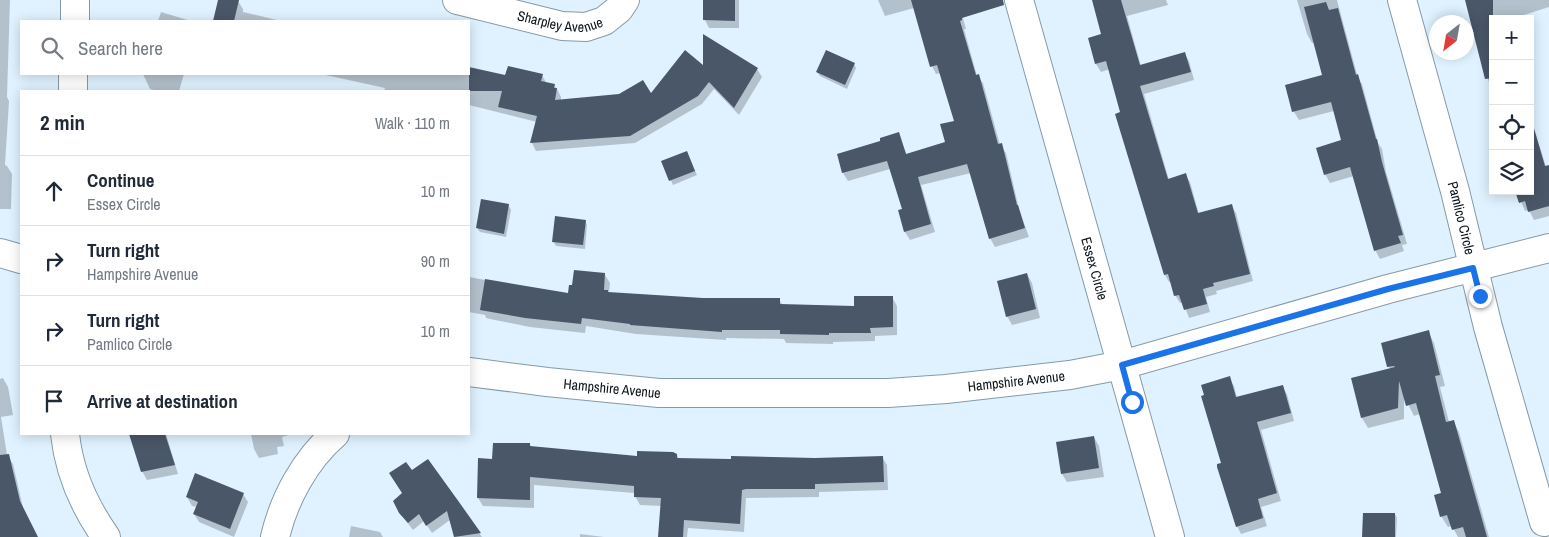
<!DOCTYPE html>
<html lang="en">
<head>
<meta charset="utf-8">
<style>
  body { margin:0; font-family:"Archivo Narrow",sans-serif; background:#f2f2f3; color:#1f2937 }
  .controls { position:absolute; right:15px; top:15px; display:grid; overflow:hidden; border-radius:0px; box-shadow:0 2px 12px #0003 }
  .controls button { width:45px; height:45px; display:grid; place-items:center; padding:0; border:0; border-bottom:1px solid #e0e1e3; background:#fff; color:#1f2937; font:25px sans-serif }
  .compass { position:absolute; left:1429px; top:15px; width:45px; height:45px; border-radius:50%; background:#fff; box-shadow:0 2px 12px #0003; rotate:211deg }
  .stop { position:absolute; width:15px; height:15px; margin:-11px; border:4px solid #1a73e8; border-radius:50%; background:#fff }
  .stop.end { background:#1a73e8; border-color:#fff; box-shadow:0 1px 5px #0008 }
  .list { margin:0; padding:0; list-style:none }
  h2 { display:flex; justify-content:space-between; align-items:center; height:65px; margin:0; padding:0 20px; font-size:21px }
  h2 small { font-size:16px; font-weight:400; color:#747a83 }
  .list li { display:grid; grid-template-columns:32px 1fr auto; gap:15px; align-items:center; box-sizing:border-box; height:70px; padding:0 20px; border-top:1px solid #e0e1e3 }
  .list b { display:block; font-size:19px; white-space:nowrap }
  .list p { margin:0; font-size:16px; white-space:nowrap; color:#747a83 }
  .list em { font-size:16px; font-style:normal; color:#747a83 }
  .icon { flex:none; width:28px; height:28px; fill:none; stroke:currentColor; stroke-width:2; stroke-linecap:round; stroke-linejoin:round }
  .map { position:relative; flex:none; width:1549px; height:537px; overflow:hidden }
  .search { position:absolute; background:#fff; box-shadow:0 2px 12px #0003; left:20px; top:20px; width:450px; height:55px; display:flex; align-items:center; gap:12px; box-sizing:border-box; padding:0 18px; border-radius:0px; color:#747a83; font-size:19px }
  .panel { position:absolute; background:#fff; box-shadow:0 2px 12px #0003; left:20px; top:90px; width:450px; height:345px; border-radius:0px }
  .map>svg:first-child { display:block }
</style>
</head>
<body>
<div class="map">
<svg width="1549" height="537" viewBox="0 0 1549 537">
  <rect width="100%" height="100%" fill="#e0f2ff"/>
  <path fill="#0003" d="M0 0H10L7 97 9 101 5 165 7 166 12 174 11 209H0Z
    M219 0 238 1 243 9V12L281 21H214Z
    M705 0H739V28H709L705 20Z
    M878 0H958L966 29H964L977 76 983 83 1000 145 1006 153 1019 209 1029 237 995 247 990 238 971 173 921 185 935 232 910 240 905 232 899 211 903 210 890 169 848 181 843 173 838 154 882 142 898 134 907 155 946 143 956 121 941 73 936 74 932 66 914 8 885 16Z
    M1093 0H1166L1168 5 1127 16 1141 66 1184 53 1189 61 1194 80 1144 94 1169 180 1185 175 1190 182 1199 214 1231 205 1236 213 1253 281 1216 291 1217 294 1206 297 1210 312 1189 318 1183 302 1180 303 1175 295 1172 282H1169L1165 275 1110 69 1101 72 1096 64 1089 39 1103 35Z
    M1297 0H1337L1358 78 1362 84 1378 143 1382 149 1386 172 1403 230 1407 244 1402 245 1404 251 1380 259 1375 250 1354 176 1330 183 1325 174 1343 141 1334 111 1299 120 1294 112 1286 86 1324 76 1315 42 1312 43 1307 34Z
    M1466 0H1549V7L1511 19H1493V95L1478 47Z
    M161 12 191 21H192H158Z
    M854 64 856 68 847 89 820 76 817 72Z
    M705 67 757 69 762 77 739 115 714 89 702 104 635 143 536 151 532 143 537 122 469 105V91H384L385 88 321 74H469V68L506 77 542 75 547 84 554 85 557 89 561 97V101L650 95Z
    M143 74H184L179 91H157L150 89Z
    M1530 115 1546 167 1549 166V216L1534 220 1529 210 1525 211 1518 195 1530 191Z
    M687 152 697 175 673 185 663 162Z
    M509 206 511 210 506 237 480 232 477 228Z
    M585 221 587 225 585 249 556 246 553 241Z
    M1027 274 1032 283 1040 318 1012 325 1007 316Z
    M605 275 610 283 609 293 703 299 779 300 783 305 855 307 892 297 897 306V335L875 336V341L833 342V344L786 343 784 339 726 338V340L636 334 586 326 585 333 530 327 490 319 486 318 485 315 469 312V277L569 295Z
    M1428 332 1434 343 1445 386 1440 387 1449 422 1453 421 1459 432 1489 537H1458L1452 526 1448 527 1441 516 1442 494 1420 414 1414 416 1404 396V419L1368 428 1362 418 1390 369 1388 366Z
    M3 378 8 387 13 415 1 417 7 455 13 464 24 512 37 537H0V379Z
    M1229 378 1234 386 1237 398 1282 386 1287 394 1294 421 1261 430 1281 501 1261 507 1267 526 1241 534 1237 526 1222 464Z
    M130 434H166L178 474 147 480 142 471Z
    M251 434H292L282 437 284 446 277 447 278 454 259 458 254 449Z
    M1094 437 1099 446 1104 477 1067 482 1062 474Z
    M530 444 531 447 638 457 677 455 679 459H815L882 457 887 465 888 490 819 492V497L746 498 744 532 688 528 687 537H659L662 506 640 505 635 496V493L534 485V508L483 506 478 498 493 460Z
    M427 460 480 534 482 537H455L450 520 432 533 424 521 413 530 406 521 394 501 403 494 411 471Z
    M243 494 248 502 234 537 199 522 194 514 197 507 192 506 187 497Z
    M1395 514 1397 518 1396 537H1364Z
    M351 526 380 532 383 537H349Z
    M580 534 604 537H580Z"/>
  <path fill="#4a5768" d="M218 0H239L234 21H213Z
    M703 0H735V21L703 20Z
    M911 0H1003L1004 5 962 18V20L960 21 976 75 979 74 998 144 1002 143 1017 205H1018L1025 228 989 239 967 164 918 177 931 224 904 232 898 210 902 209 887 161 842 173 837 154 880 141V138L899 132 906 154 945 142 940 124 954 121 937 65 930 67Z
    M1092 0H1121L1140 65 1185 52 1191 72 1140 86 1168 179 1186 173 1198 213 1232 204 1250 274 1213 283 1214 286 1203 289 1207 304 1184 310 1179 295 1174 296 1168 274 1164 275 1115 114 1120 112 1106 61 1095 64 1088 38 1101 34Z
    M1465 0H1493V78L1485 79Z
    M1326 2 1329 10 1338 8 1356 75 1358 74 1376 139H1377L1382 162 1403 235 1398 236 1401 243 1374 251 1350 167 1324 175 1316 148 1341 140 1331 102 1292 112 1285 85 1322 75 1304 7Z
    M703 34 758 68 734 108 709 82 698 96 630 136 530 143 537 116 498 107 502 91H469V67L505 75 508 66 543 74 541 81 555 84 554 88H557L555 100 619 94 643 80 651 93 685 50 703 65Z
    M826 50 855 63 845 85 816 72Z
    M1530 115 1545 166 1549 165V206L1528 212 1525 201 1519 203 1515 191H1530Z
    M687 151 695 171 669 181 661 161Z
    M481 199 509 204 504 234 476 228Z
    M555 216 586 220 583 245 552 242Z
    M574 270 605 273 604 290H608V292L703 298H780V304L854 306V296H893V327L870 328 871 333H829V335L780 334V330H722V332L630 325V324L582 318 581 324 525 318 480 310 485 279 568 293 569 285H572Z
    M1027 273 1036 309 1006 317 997 281Z
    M1429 330 1440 375 1435 376 1446 422 1454 420 1487 537H1466L1463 527 1452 530 1447 515 1440 517 1434 495 1441 493 1416 403 1406 406 1399 381 1398 408 1361 418 1351 378 1395 367 1394 366 1387 367 1381 343Z
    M1230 376 1236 397 1283 385 1291 413 1257 422 1277 493 1258 499 1263 518 1236 527 1217 467V464L1221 463 1201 396 1204 395 1201 385Z
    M129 434H165L175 465 141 472Z
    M1094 436 1099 468 1061 474 1056 442Z
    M493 443H530V446L637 456V451L673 452 677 454V458L731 459V456L815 458 883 456 884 482 815 484V489H746L742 490 740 524 684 520 683 537H658L661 498 634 497V486L530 477V500L477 498 478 458 492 459Z
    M9 454 20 501 38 537H0V455Z
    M428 459 459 502 481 533 454 537 447 511 426 526 419 514 408 523 399 513 393 501 402 493 389 473 406 462 412 470Z
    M195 473 244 493 230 529 193 514 198 502 186 497Z
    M1363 513H1395V537H1362Z"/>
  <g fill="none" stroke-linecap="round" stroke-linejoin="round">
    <defs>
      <g id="street">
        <path id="s1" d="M457 0 562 26 586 27 604 21 619 9 625 0"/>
        <path id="s2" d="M1019 0 1170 537"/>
        <path id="s3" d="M1402 0 1455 191 1488 327 1544 522"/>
        <path d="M75 21V0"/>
        <path d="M73 91V74"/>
        <path d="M0 253 21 259"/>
        <path id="s4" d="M469 372 547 382 659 393H888L946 389 1070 375 1122 365 1388 289 1549 248"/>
        <path d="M65 434C69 472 84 506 106 537"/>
        <path d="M275 537C284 499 305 460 335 434"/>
      </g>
    </defs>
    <use href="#street" stroke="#859aa9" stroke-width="30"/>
    <use href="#street" stroke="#fff" stroke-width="28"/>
  </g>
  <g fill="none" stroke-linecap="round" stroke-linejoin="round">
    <path stroke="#1a73e8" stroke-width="6" d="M1132 402 1122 365 1388 289 1473 268 1480 296"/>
  </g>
  <g text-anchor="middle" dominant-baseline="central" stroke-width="5" stroke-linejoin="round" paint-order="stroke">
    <g font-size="14" fill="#0c1419" stroke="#fcfcfc">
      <text stroke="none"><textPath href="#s1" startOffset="106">Sharpley Avenue</textPath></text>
      <text stroke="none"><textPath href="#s3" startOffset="226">Pamlico Circle</textPath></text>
      <text stroke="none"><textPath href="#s2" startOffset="279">Essex Circle</textPath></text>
      <text stroke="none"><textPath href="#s4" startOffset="549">Hampshire Avenue</textPath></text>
      <text stroke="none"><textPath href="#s4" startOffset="144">Hampshire Avenue</textPath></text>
    </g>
  </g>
</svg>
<div class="controls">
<button>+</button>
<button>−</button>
<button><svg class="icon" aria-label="locate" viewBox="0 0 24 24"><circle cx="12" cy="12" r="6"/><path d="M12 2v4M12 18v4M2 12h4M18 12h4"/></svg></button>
<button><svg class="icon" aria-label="layers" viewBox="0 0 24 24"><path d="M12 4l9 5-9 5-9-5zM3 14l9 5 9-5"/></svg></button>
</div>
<svg class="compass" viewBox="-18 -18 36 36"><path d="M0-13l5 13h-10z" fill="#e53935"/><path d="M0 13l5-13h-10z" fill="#747a83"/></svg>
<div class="stop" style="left:1132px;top:402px"></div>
<div class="stop end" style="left:1480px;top:296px"></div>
<div class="search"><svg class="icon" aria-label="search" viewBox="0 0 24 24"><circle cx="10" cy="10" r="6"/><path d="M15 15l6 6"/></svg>Search here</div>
<section class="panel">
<h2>2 min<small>Walk · 110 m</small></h2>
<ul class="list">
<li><svg class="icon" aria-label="ahead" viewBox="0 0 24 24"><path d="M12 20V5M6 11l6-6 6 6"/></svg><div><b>Continue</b><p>Essex Circle</p></div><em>10 m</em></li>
<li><svg class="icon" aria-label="right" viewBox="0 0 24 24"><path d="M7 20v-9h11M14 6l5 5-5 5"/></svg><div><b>Turn right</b><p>Hampshire Avenue</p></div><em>90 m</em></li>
<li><svg class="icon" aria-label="right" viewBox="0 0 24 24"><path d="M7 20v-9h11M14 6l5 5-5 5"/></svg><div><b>Turn right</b><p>Pamlico Circle</p></div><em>10 m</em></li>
<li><svg class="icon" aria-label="arrive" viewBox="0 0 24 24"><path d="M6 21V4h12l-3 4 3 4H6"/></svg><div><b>Arrive at destination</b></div></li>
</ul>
</section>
</div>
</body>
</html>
